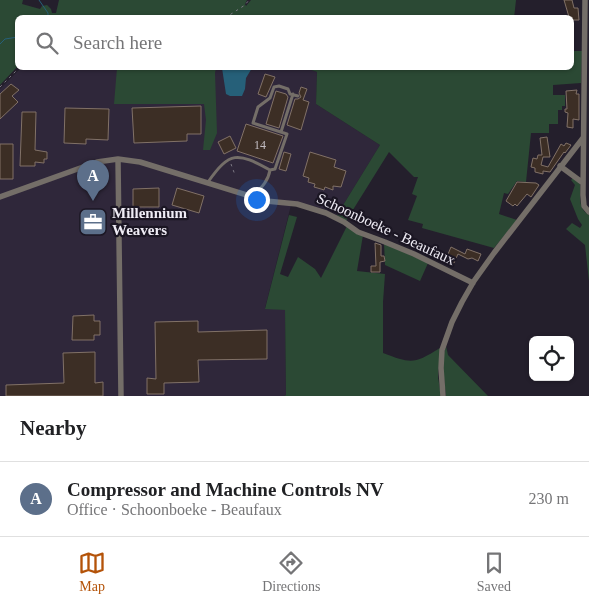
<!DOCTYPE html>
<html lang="en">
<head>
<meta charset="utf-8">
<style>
  body { margin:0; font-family:Georgia,serif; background:#f2f2f2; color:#202124 }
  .controls { position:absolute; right:15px; bottom:15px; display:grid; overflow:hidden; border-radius:8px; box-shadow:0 1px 4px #0004 }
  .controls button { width:45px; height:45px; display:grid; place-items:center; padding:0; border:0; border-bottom:1px solid #e0e0e0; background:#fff; color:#202124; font:25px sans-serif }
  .you { position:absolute; left:256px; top:199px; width:18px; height:18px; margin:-12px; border:4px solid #fff; border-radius:50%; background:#1a73e8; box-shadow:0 0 0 8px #1a73e833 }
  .badge { display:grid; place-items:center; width:32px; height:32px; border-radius:50%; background:#b45309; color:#fff; font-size:16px; font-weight:700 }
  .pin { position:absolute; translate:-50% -41px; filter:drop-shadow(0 1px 2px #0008) }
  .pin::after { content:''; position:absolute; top:26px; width:18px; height:15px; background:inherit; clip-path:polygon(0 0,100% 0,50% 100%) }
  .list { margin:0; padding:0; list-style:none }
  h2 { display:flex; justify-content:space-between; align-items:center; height:65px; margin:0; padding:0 20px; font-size:21px }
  h2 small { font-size:16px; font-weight:400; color:#757577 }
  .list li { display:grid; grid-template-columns:32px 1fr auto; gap:15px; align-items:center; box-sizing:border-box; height:75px; padding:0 20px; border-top:1px solid #e0e0e0 }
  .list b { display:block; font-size:19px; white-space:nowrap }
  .list p { margin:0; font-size:16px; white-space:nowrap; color:#757577 }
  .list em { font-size:16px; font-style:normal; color:#757577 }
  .icon { flex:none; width:28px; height:28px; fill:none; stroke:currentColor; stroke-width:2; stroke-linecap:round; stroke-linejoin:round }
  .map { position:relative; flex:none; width:589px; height:396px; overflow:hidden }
  .search { position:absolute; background:#fff; box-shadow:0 1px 4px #0004; left:15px; right:15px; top:15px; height:55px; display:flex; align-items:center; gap:12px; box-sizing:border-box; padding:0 18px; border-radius:8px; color:#757577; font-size:19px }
  .sheet { height:140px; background:#fff }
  nav { display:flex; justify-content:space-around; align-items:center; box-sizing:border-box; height:70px; border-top:1px solid #e0e0e0; background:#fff; font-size:14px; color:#757577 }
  nav a { display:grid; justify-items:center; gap:2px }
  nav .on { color:#b45309 }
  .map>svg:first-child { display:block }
</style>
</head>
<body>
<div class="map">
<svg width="589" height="396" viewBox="0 0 589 396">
  <rect width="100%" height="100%" fill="#241f2c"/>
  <path fill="#2f273a" d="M21 68H307L317 72 316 104 380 145 337 215 331 211 294 201 291 205 265 308 285 310 286 395 284 396H0V89Z"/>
  <path fill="#2b4934" d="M0 0H23L22 4 40 9 42 6 47 5 51 9 52 13H56L59 0H247L245 4 246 6 251 0H516L514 18H18L17 67 0 85Z
    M572 51H582L581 83 553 85V95H565V106H562V110H558V124H549V133H531L526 182 517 181 508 194 504 193 499 214 517 220 494 248 422 228 423 224 408 220 417 196 412 194 418 177H414L389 152 346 221 337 215 380 145 316 104 317 72 306 68H572Z
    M117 68H216L215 73 217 133 210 150H203L206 120 204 104H114Z
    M573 178 580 184C581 195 577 209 589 215V281L585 245 566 229 572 223 580 228 582 225 578 219 570 199 575 185 571 180Z
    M289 215 297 217 280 274 288 277 298 257 315 269 321 278 347 226 363 235 357 271 385 274 383 302V353C412 364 414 364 440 348L438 377 441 396H284L286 395 285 310 265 309Z
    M384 243 428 263 420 281 385 265Z
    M446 346 448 355 488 396H446L442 360Z"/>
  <path fill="#266079" d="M222 68H252L246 78 245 89 242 96H230L226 94Z"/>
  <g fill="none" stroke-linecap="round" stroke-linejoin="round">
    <path stroke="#266079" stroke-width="1" d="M39 0 48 13V18
      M0 44 5 39 18 37"/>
  </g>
  <path fill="#3c2e25" stroke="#817167" d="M564 0H572L574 8H578L579 20H572V17H569Z
    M265 74 275 77 266 97 258 94Z
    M11 84 19 90 12 96 18 102 0 119V94Z
    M301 87 307 89 303 100 309 102 301 130 287 125 295 99H298L301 97 299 93Z
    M577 90 576 94H579V120L573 119V128L567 127 568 113 565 112V109H567L566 91Z
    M276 91 286 94 288 97 279 128 266 124Z
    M201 106V134H187V141L134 143 132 108Z
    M65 108 109 109 108 140 86 139V144L64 143Z
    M22 112H36L35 150 47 152V159H44V163L35 162V166H20Z
    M246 124 283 136 273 163 237 151Z
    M230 136 236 148 224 154 218 142Z
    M547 137 550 157H543L541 165 548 167 561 144 564 146 566 143 571 145 565 153 564 152 550 172 543 171V174L535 172V168L531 167 533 158 537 159 538 155H542L540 138Z
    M0 144H13V179H0Z
    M284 152 291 154 286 171 279 169Z
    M310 152 336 160 334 167 346 171 341 187 333 186V190L325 187 324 190 321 189 314 187 315 184 308 182 309 178 303 176Z
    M517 182 536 183 539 185 531 197 527 194 517 206 515 204 513 206 506 201Z
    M159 188V207H133V189Z
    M177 188 204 196 199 213 172 205Z
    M375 243 381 245V256H384L385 261 380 262V272H371V266H376Z
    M451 247 465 254 467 249 481 254 478 261 472 258 468 259 458 254 454 263 446 259Z
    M94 315V321H100V335H94V340H72L73 316Z
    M198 321V332L267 330V359L198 360 199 382 164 383V394H147V378L156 379 155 322Z
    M95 352V383L103 382V396H6V385L64 383 63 353Z"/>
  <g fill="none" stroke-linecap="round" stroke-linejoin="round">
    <path stroke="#7d7984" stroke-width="1" stroke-dasharray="2.5 4" stroke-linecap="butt" d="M225 18 245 5 249 0
      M0 87 19 68
      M231 164 235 175"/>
    <path stroke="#746e68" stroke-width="3" d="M281 132 293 94
      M270 170 275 169 287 134 253 123 258 107 270 98 274 87 279 86 288 89 290 94 298 96
      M208 182C230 151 237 152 270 170 268 182 261 188 253 196"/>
    <path stroke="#746e68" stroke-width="5.5" d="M585 0 583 195 584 206 589 212
      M118 159 121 396
      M560 166 583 183
      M0 197 97 162 118 159 140 162 266 201 297 204 326 213 344 222 358 232 385 242 414 254 473 283
      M443 396 441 368 442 350 452 322 462 302 474 281 494 253 583 138"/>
  </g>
  <defs>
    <symbol id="office-square" viewBox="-11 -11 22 22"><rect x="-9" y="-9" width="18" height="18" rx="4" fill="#5c6f8a" stroke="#1b1623"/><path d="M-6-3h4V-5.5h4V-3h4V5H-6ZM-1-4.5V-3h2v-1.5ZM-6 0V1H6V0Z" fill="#fff"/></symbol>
  </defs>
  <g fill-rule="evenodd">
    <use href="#office-square" x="77" y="206" width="32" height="32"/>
  </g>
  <g text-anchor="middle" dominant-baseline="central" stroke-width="4.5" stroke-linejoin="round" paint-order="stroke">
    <g font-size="12" fill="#c2bcc1">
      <text x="260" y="145">14</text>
    </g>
    <g font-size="15" font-weight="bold" fill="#efecf5" stroke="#1b1623" text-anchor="start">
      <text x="112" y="213">Millennium<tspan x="112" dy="17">Weavers</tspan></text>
    </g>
    <g font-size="15" fill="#efecf5" stroke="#1b1623">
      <text transform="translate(386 229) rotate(25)">Schoonboeke - Beaufaux</text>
    </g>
  </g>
</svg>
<div class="controls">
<button><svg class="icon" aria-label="locate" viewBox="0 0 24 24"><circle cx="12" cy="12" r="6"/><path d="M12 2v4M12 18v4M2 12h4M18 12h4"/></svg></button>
</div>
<div class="you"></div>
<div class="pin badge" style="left:93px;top:201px;background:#5c6f8a">A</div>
<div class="search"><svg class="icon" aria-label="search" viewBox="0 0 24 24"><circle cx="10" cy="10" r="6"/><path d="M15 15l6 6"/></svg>Search here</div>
</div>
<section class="sheet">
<h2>Nearby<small></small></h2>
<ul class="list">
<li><span class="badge" style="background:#5c6f8a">A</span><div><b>Compressor and Machine Controls NV</b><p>Office · Schoonboeke - Beaufaux</p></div><em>230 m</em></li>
</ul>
</section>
<nav>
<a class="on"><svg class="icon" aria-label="map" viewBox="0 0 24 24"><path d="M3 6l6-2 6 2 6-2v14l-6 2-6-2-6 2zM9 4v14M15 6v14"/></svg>Map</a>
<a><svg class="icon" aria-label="directions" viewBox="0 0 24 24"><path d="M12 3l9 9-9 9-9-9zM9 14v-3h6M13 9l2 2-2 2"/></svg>Directions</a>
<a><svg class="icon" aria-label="saved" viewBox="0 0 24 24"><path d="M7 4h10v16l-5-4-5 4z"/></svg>Saved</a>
</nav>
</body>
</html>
